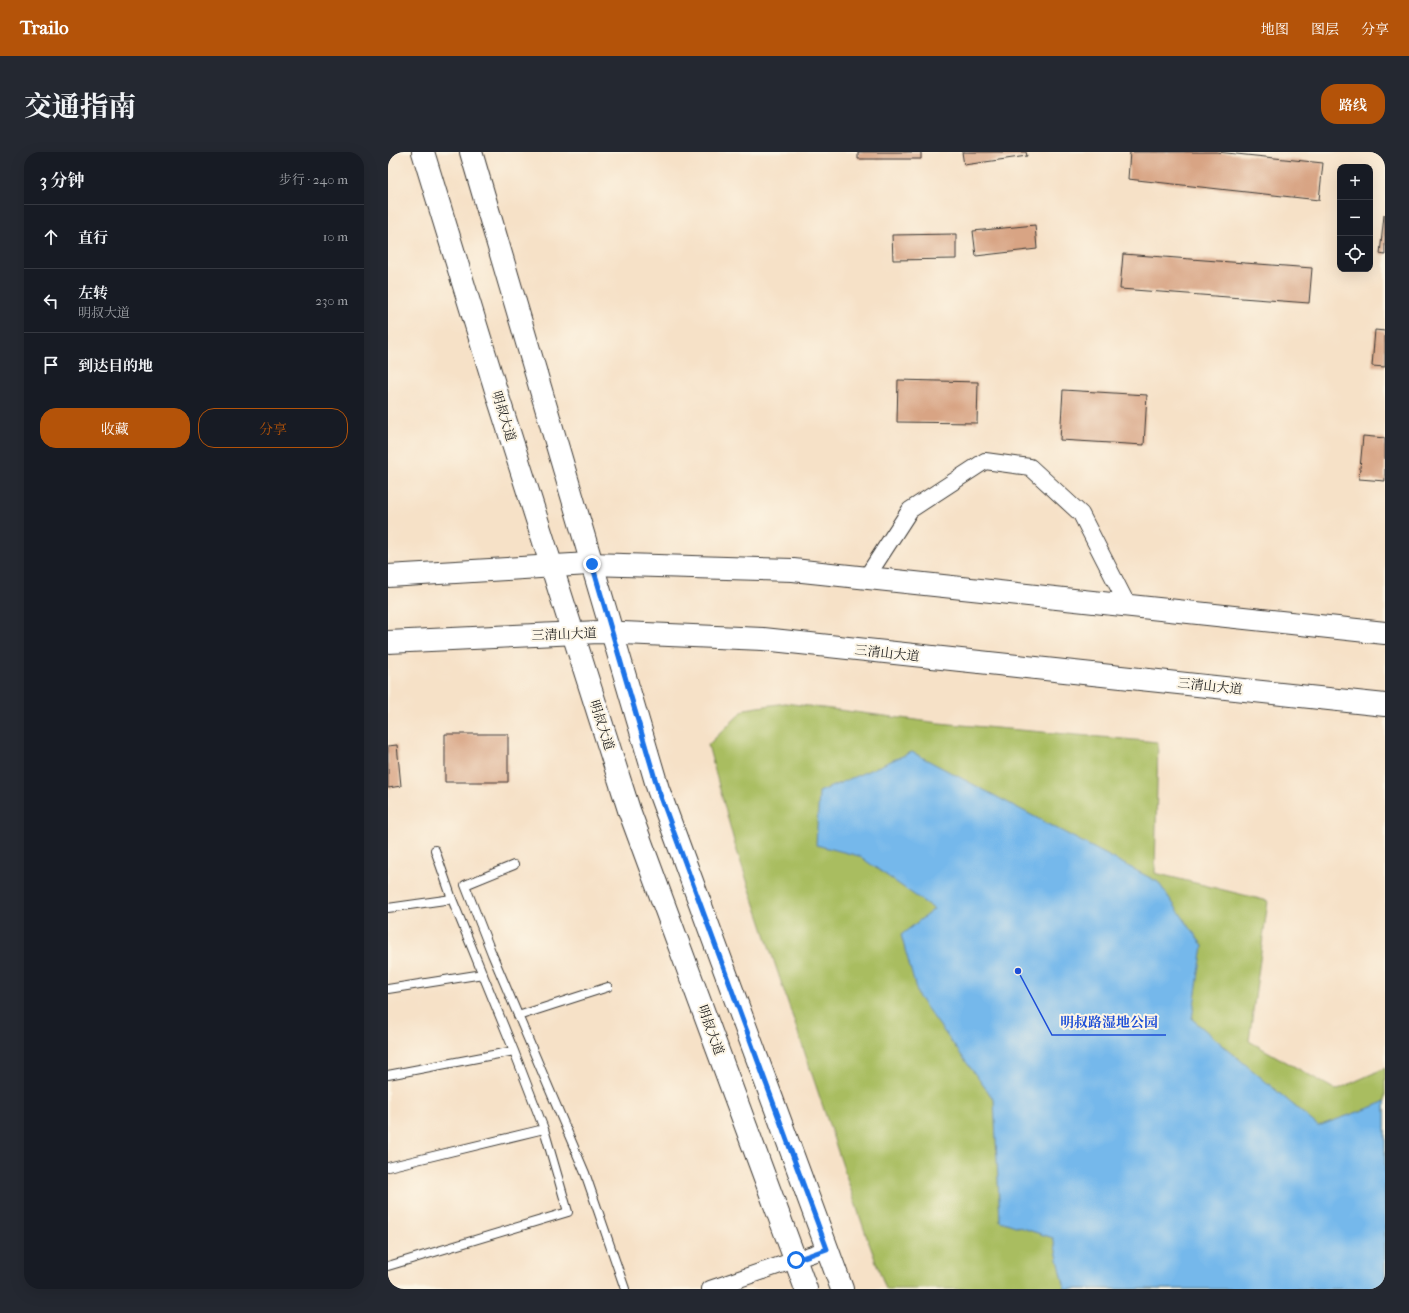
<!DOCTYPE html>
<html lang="zh">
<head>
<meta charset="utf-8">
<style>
  body { margin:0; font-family:"IM FELL French Canon","Noto Serif SC",serif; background:#242831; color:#f1f3f6 }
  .controls { position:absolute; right:12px; top:12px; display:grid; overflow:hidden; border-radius:8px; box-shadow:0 4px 16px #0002 }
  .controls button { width:36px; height:36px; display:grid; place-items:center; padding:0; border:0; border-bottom:1px solid #363941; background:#171b24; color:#f1f3f6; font:20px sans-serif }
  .stop { position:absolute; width:12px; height:12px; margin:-9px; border:3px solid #1a73e8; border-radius:50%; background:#fff }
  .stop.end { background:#1a73e8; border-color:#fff; box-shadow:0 1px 4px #0008 }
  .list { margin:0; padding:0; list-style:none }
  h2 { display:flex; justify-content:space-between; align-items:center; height:52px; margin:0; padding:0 16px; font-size:17px }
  h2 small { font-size:13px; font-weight:400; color:#9ea1a6 }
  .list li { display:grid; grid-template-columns:26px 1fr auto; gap:12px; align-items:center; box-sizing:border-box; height:64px; padding:0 16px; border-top:1px solid #363941 }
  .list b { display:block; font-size:15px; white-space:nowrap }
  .list p { margin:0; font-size:13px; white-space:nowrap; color:#9ea1a6 }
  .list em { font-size:13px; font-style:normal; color:#9ea1a6 }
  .actions { display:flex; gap:8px; padding:12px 16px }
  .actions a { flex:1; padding:9px 0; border:1px solid #b45309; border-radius:16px; text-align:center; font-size:14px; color:#b45309 }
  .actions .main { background:#b45309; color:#fff }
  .icon { flex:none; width:22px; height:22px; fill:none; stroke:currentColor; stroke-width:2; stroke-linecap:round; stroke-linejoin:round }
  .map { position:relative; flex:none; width:997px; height:1137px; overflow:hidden; border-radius:16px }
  header { display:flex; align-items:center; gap:24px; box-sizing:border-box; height:56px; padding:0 20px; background:#b45309; color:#fff }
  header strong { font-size:19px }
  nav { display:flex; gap:22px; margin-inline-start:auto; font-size:14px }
  .intro { display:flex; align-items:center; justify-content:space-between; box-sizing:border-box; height:96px; padding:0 24px }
  h1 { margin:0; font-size:28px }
  .button { padding:10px 18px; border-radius:16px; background:#b45309; color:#fff; font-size:14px; font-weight:700 }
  main { display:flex; gap:24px; padding:0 24px }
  aside { flex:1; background:#171b24; border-radius:16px; box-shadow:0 4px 16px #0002 }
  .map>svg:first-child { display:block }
</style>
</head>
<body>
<header>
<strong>Trailo</strong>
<nav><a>地图</a><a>图层</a><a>分享</a></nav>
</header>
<div class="intro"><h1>交通指南</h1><a class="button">路线</a></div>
<main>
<aside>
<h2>3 分钟<small>步行 · 240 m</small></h2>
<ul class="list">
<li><svg class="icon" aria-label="ahead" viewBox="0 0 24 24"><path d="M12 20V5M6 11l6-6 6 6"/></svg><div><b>直行</b></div><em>10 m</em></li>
<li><svg class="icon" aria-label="left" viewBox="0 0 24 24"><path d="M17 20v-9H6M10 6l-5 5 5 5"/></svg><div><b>左转</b><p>明叔大道</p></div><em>230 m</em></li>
<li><svg class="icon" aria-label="arrive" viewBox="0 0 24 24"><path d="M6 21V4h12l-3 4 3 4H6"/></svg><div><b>到达目的地</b></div></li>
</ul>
<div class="actions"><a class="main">收藏</a><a>分享</a></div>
</aside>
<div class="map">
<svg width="997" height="1137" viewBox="0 0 997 1137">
  <rect width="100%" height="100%" fill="#fcf5e5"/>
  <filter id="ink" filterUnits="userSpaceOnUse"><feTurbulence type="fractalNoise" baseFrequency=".025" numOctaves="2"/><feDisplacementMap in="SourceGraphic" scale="8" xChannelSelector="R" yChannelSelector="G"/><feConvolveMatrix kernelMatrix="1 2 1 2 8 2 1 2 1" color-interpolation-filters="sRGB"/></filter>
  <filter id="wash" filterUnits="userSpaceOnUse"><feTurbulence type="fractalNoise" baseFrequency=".012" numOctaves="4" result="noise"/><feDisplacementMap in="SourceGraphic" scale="16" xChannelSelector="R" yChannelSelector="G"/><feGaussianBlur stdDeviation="0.9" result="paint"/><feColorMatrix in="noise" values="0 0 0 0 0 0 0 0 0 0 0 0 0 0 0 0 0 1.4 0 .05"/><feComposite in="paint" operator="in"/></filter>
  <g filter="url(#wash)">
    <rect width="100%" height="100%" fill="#f6e1c7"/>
    <path fill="#a9bd61" stroke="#626c3e" d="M397 551 551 571 770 590 767 721 880 749 861 889 948 938 997 916V1137H498L478 1083 347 693 320 593 357 557Z"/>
    <path fill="#75b8eb" stroke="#486a84" d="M524 600 770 730 815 794 804 867 930 974 987 954 997 949V1137H677L665 1086 612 1069 606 948 530 844 513 783 546 757 471 704 428 693 431 640Z"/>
    <g id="blocks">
      <path fill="#d8a484" d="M470 0H533V7H470Z
        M574 0H638L639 4 576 13Z
        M742 0H829L935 11 931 48 740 27Z
        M996 63H997V103L992 102Z
        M647 73 649 97 588 104 585 79Z
        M568 82V107L505 108 504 83Z
        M735 102 924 116 921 151 732 137Z
        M987 178 997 179V215L984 214Z
        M510 228 590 230 589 271 509 270Z
        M675 238 759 243 756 293 672 288Z
        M975 284 997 286V329L971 327Z
        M57 582H120V630H57Z
        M9 593 13 634 0 636V594Z"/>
    </g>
  </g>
  <g filter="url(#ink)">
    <use href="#blocks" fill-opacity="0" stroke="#3d3a36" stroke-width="1"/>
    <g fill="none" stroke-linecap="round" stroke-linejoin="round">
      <defs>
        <path id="lane" d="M126 713 77 733 104 802 197 1021 237 1137
          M0 756 64 747
          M0 837 95 822
          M130 864 220 835
          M0 923 126 899
          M0 1015 156 977
          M0 1114 180 1060 156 977 126 899 64 747 47 698"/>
        <path id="street" d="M478 426 522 358 597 309 642 315 693 362 740 454
          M322 1137 439 1097"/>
        <path id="secondary" d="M35 0 110 245 241 658 418 1137
          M83 0 270 637 454 1137"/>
        <path id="highway" d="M0 424 201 412 405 418 997 481
          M0 490 211 480 375 487 997 553"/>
      </defs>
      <use href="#lane" stroke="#3d3a36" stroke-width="10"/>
      <use href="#street" stroke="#3d3a36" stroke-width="18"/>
      <use href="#secondary" stroke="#3d3a36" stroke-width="24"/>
      <use href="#highway" stroke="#3d3a36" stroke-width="24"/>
      <use href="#lane" stroke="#fff" stroke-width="8"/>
      <use href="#street" stroke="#fff" stroke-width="16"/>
      <use href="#secondary" stroke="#fff" stroke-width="22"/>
      <use href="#highway" stroke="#fff" stroke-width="22"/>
    </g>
  </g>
  <g fill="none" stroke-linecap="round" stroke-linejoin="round" filter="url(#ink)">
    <path stroke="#1a73e8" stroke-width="5" d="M204 412 270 637 439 1097 408 1108"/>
  </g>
  <g text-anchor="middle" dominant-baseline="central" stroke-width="4" stroke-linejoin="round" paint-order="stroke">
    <g font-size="13" fill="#1c1c1c" stroke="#fcf5e5">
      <text transform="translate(116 264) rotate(73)">明叔大道</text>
      <text transform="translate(176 482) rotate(-2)">三清山大道</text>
      <text transform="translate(499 501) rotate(6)">三清山大道</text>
      <text transform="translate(822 534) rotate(6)">三清山大道</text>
      <text transform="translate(214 573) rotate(72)">明叔大道</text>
      <text transform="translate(323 878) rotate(70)">明叔大道</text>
    </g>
  </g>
  <path fill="none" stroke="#1d4ed8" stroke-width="1.5" d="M630 819L664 883H778"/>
  <circle fill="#1d4ed8" stroke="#fcf5e5" stroke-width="1.5" cx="630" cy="819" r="4"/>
  <g font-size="14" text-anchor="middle" font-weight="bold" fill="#1d4ed8" stroke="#fcf5e5" stroke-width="4" stroke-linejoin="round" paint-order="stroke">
    <text x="721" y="875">明叔路湿地公园</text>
  </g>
</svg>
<div class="controls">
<button>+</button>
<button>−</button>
<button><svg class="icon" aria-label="locate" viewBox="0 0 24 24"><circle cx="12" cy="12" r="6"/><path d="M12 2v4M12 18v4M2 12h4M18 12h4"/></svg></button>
</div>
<div class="stop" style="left:408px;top:1108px"></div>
<div class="stop end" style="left:204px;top:412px"></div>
</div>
</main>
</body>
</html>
